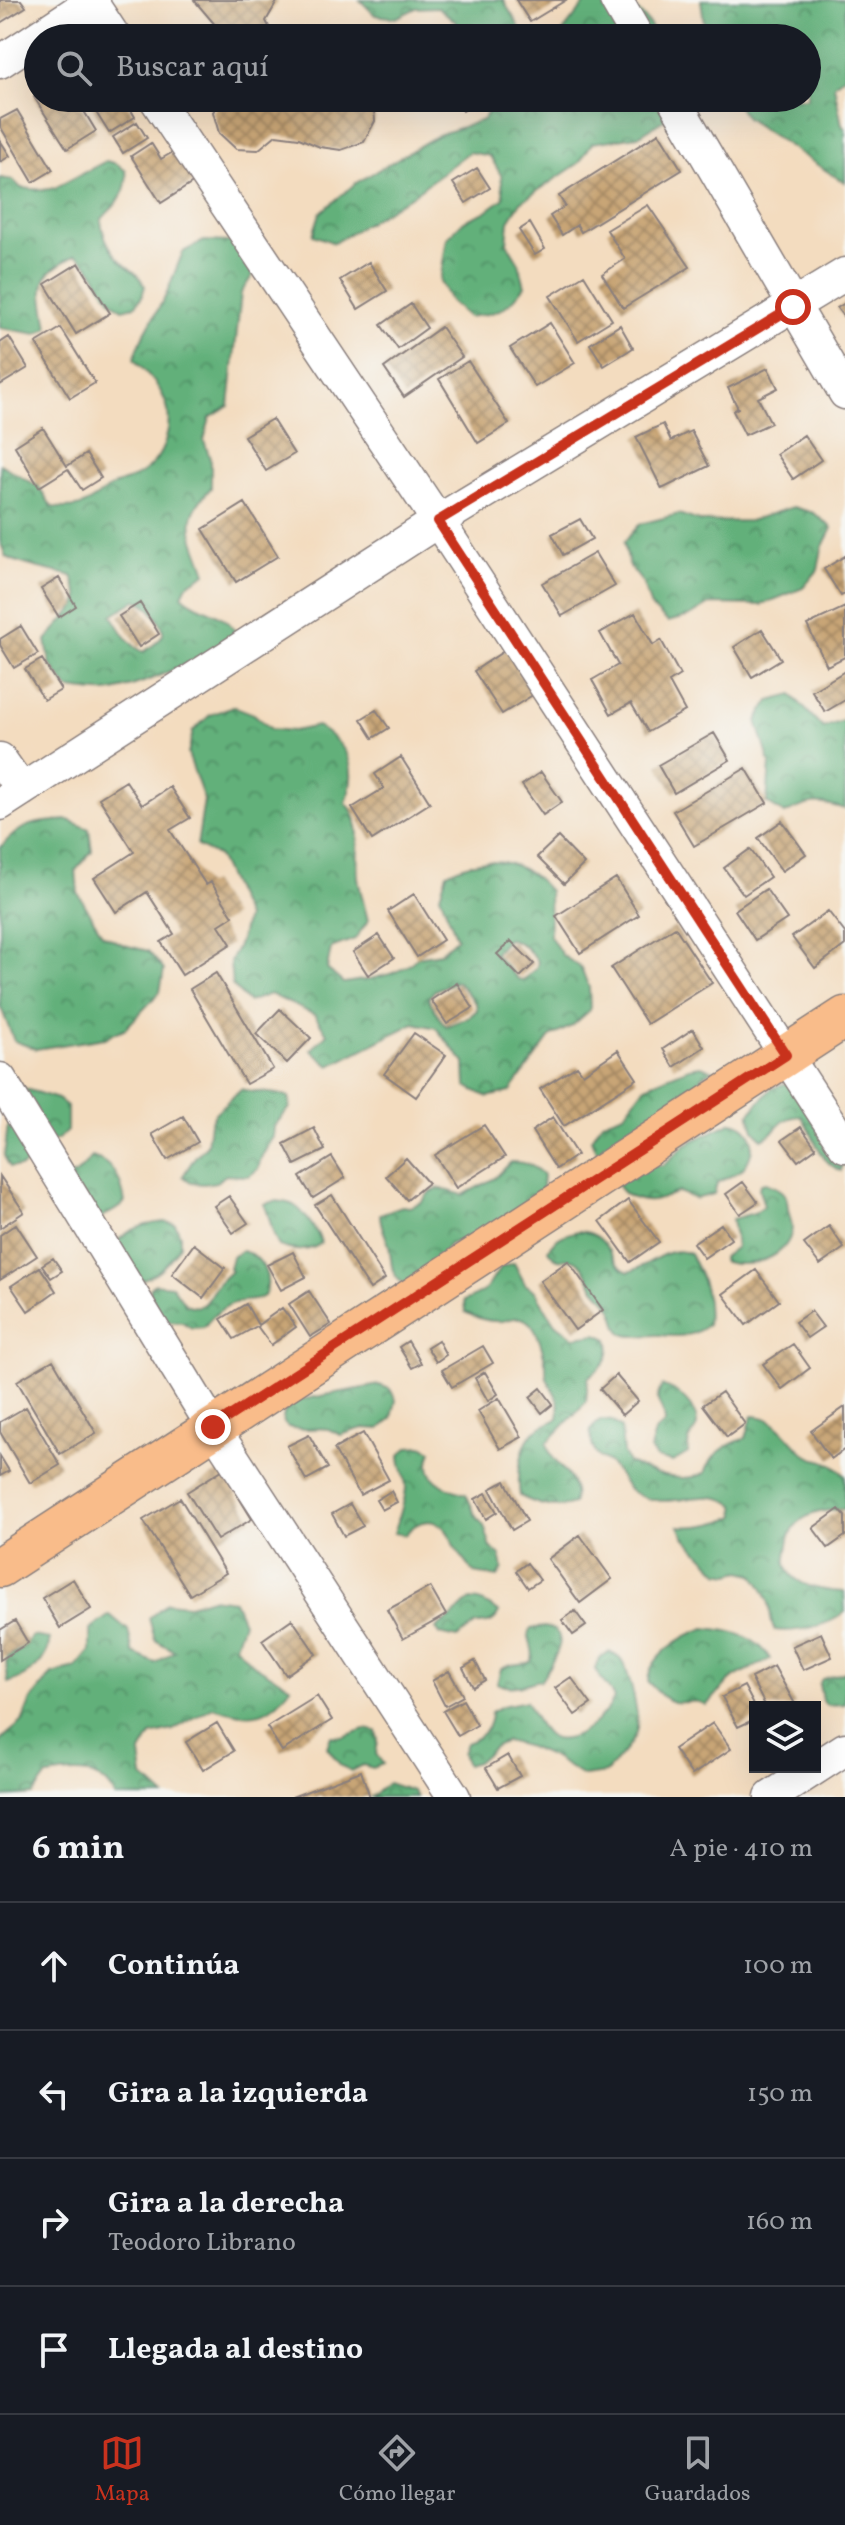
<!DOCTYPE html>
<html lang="es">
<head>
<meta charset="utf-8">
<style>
  body { margin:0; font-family:Vollkorn,serif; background:#242831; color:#f1f3f6 }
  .controls { position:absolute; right:24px; bottom:24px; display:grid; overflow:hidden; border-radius:0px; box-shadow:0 8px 32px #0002 }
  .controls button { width:72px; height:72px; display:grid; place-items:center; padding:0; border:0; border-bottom:2px solid #363941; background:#171b24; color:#f1f3f6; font:40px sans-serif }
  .stop { position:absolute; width:24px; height:24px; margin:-18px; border:6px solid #c8321e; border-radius:50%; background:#fff }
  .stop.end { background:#c8321e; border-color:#fff; box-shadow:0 2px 8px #0008 }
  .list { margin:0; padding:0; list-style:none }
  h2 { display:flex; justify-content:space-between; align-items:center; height:104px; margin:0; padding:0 32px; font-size:34px }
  h2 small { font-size:26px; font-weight:400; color:#9ea1a6 }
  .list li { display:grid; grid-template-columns:52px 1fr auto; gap:24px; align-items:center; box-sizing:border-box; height:128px; padding:0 32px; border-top:2px solid #363941 }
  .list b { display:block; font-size:30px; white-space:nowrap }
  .list p { margin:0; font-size:26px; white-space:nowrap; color:#9ea1a6 }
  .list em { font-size:26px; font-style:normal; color:#9ea1a6 }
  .icon { flex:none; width:44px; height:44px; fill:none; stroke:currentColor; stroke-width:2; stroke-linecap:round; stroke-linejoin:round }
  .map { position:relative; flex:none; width:845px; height:1797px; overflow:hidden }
  .search { position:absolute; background:#171b24; box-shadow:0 8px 32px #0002; left:24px; right:24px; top:24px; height:88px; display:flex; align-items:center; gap:20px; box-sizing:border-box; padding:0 28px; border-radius:44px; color:#9ea1a6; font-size:30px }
  .sheet { height:616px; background:#171b24 }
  nav { display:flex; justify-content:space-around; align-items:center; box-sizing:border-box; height:112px; border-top:2px solid #363941; background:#171b24; font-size:22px; color:#9ea1a6 }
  nav a { display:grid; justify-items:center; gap:4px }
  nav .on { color:#c8321e }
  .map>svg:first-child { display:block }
</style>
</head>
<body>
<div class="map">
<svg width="845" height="1797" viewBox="0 0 845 1797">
  <defs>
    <pattern id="forest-crowns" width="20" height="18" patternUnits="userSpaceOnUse" patternTransform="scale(2)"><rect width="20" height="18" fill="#62b07a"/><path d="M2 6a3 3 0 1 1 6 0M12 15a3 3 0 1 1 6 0" fill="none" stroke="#508f65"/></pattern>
    <pattern id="building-cross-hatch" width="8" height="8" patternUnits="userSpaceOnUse" patternTransform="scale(2)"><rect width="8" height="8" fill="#c8a576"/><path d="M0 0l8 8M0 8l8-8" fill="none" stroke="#a28662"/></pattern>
  </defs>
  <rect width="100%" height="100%" fill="#f6f6f2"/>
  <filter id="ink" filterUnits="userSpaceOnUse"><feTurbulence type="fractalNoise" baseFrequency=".0125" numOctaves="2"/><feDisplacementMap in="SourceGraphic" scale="16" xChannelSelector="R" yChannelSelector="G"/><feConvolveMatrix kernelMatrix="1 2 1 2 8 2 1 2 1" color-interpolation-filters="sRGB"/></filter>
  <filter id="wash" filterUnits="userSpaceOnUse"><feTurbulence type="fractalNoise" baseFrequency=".006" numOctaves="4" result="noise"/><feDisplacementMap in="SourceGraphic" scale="32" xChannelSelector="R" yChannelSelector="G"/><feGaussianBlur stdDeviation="1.8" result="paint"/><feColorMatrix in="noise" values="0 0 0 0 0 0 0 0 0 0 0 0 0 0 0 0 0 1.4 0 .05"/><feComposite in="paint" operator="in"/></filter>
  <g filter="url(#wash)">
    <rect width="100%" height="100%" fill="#f3dcbf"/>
    <path fill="url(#forest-crowns)" stroke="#42695a" stroke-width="2" fill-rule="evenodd" d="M360 0H503L526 38H466L455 21 438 7 416 8 396 18 375 15Z
      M588 0C597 0 612 0 621 0 636 5 651 24 657 38H558Z
      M701 0H845V75L834 85 842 125 845 129V183L746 118 733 98H807V38H706Z
      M496 98H678L675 113 638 136 592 143 579 163 521 202 509 221 507 243 519 263 525 286C507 310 497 314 468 317L450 301 440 281 447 238 464 221 485 212 504 198 501 175 490 156 469 152 414 194 334 243 313 235 320 213 356 183 438 135 483 120Z
      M106 161 117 164 126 171C129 194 115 204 101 220 102 235 111 252 122 262 131 271 139 273 145 286L142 296 135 306 122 309C101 296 98 268 76 255 33 276 42 286 48 328L37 334 0 328V178L13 180 21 188 43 190 55 188Z
      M204 241 229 242 253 249 254 273 241 293 229 406 210 418 204 440 211 462V488C179 521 193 534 206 573L187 585 182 595C200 613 229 610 237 637 206 655 141 688 106 692 94 693 80 690 69 689L50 664 46 640 76 606 79 597 72 576C48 569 29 568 6 557L0 541V464L39 487 52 507C86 511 87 502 114 485 121 481 130 480 137 476 165 461 177 422 162 394 156 381 143 370 134 359L142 338 165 297 183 252ZM136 600C147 602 164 623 163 634 162 641 149 647 144 652 129 646 120 628 112 615Z
      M793 507 814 513 832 528 822 548 818 570 803 588 761 605 710 604 690 616 668 622 651 607 642 582 629 565 624 542 640 524 679 514 702 522 749 521Z
      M792 695 823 728 845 720V809C818 801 810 801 785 814L767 803 770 763 757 721 769 701Z
      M233 706 254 714 271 729 294 731 317 726C350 746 358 767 346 803 365 821 355 854 358 877 360 892 365 907 368 921L355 939 331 948 327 969 343 983C366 980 402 976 417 957L440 953 457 938 440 895 447 873C486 853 520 857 549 891L550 936 562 955 580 967 589 987 590 1010 572 1026 550 1037 510 1092 487 1097 466 1086 465 1063 436 1028 414 1023 330 1066 311 1050 327 1034 315 1015 270 994 248 1002 232 985 230 962 240 941 246 917 218 856 197 846 204 800 188 754 193 731 210 715ZM507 939C519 939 531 952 538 962L536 968 523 980 518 979 494 954ZM457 981 476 1004 477 1010 469 1017 447 1026 443 1023 428 998 435 990Z
      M68 820 89 829 92 851 76 870 78 893 102 934 124 945 148 951 164 970 160 992 126 1028 105 1038 36 1049 14 1041 0 1005V848C22 822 36 822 68 820Z
      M701 1066 712 1070 702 1077 695 1099 604 1155 595 1149 591 1139 602 1122 624 1114 645 1086 689 1068Z
      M783 1084H789L843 1159 841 1171C818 1162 815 1134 801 1116 778 1117 779 1132 762 1139L754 1130 749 1114 771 1089Z
      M13 1085 58 1099 67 1106V1131L58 1139 48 1143 41 1153 21 1167H10L4 1156Z
      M241 1089C257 1094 273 1091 289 1097L290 1108 274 1126 273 1137 261 1158 258 1169 249 1176 226 1175 216 1182 204 1184 192 1183 183 1176 195 1157 207 1145 210 1123 215 1113Z
      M732 1122C758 1126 757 1156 740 1171 733 1176 724 1178 717 1183L714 1194 695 1199 679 1192C671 1194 661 1200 652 1201 639 1202 623 1197 617 1184L640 1166 664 1165 686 1144Z
      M92 1157C114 1163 121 1180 125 1202 113 1215 91 1220 75 1229 53 1220 60 1212 51 1193L48 1194 49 1182 76 1174Z
      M511 1162C526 1162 533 1165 543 1175L541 1198 481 1233 449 1244 442 1254 438 1276 407 1286C388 1275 393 1264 389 1246 386 1234 380 1227 380 1214L402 1206 410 1207 422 1202 429 1193 439 1188 463 1195 495 1178Z
      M766 1183C771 1185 779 1188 783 1192 788 1196 787 1203 788 1209 789 1215 792 1222 792 1228 790 1259 746 1270 722 1261V1258L736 1247 732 1219 754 1213 764 1206 759 1189 760 1184Z
      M276 1201C283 1202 289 1202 295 1206 303 1211 319 1233 321 1243 310 1253 292 1251 279 1246 271 1233 271 1218 264 1204Z
      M164 1222 175 1224 180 1235V1245C165 1270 152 1278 124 1286L106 1253C124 1232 136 1225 164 1222Z
      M578 1231C612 1233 606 1262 628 1272 649 1267 668 1243 690 1254 703 1278 710 1298 707 1325 693 1337 678 1337 660 1335 649 1334 634 1339 624 1334 616 1330 617 1320 614 1313 609 1300 599 1295 592 1284 588 1277 585 1267 579 1263 566 1252 561 1269 548 1250 554 1238 565 1234 578 1231Z
      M242 1251C262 1255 273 1278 264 1296 256 1301 253 1300 244 1301 226 1303 214 1313 204 1327L192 1328 182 1322 163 1321 150 1294V1288L154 1284 172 1286 185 1304C206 1312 206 1299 216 1286 221 1280 226 1276 231 1271L229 1268 232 1257Z
      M514 1263 525 1284 535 1291 554 1322 574 1337 597 1334 608 1339C614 1359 602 1366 588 1378L586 1402 547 1443C551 1469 581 1472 573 1504 555 1511 536 1504 520 1496 517 1478 520 1444 534 1432 541 1426 550 1424 558 1418 562 1399 554 1394 547 1378 546 1375 546 1368 546 1365 543 1351 537 1320 520 1318 515 1317 507 1320 502 1321 489 1322 476 1318 465 1312L464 1301C492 1290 485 1288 501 1267Z
      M379 1385 390 1389 396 1400 392 1418 380 1429 363 1428 341 1435C338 1434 331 1430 328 1429 314 1426 270 1439 287 1406L284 1403Z
      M662 1386C676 1387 696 1408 697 1422 698 1430 692 1433 689 1440 688 1443 688 1450 688 1453L673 1462 656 1458 650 1449 655 1432 665 1423C665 1405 651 1405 662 1386Z
      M752 1416C778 1415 788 1441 807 1455 812 1459 818 1459 824 1461 832 1463 839 1470 845 1475V1509C831 1510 815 1511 803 1519 794 1525 789 1535 788 1545 787 1550 785 1559 786 1564 791 1587 825 1591 844 1592L845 1612C829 1626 796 1633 774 1630 770 1620 771 1613 769 1604 767 1593 759 1583 753 1574L741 1571 730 1574 719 1572 684 1537 679 1526C699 1528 717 1524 736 1516L735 1505C703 1483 670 1515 633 1492 621 1485 620 1473 610 1464 607 1461 602 1460 599 1457 592 1450 590 1438 591 1429L601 1420 612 1421 621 1428 623 1453 628 1463C651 1473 681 1485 705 1473 713 1452 726 1445 746 1438Z
      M422 1446 432 1451C420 1479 445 1488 466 1494L476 1516 484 1526 491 1548 500 1556 503 1568 498 1577 474 1573C468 1564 461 1556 455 1548 451 1541 454 1543 450 1536 438 1514 417 1519 405 1535L394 1533C398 1518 405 1504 406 1488 406 1475 400 1467 400 1455L409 1447Z
      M211 1598 234 1601 243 1622 235 1645 250 1662 291 1687C267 1721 250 1718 213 1707L173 1730 151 1735 140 1754 143 1777 165 1797H115C104 1767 71 1772 47 1776L33 1795 0 1797V1744L3 1738 22 1722 31 1700 52 1674 76 1668 90 1651V1629L110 1615 128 1630 133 1653 155 1663 175 1651 155 1640 149 1618 167 1603 189 1605Z
      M471 1600C482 1600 491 1606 499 1613 494 1623 487 1624 476 1624L457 1638 440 1634 436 1629C441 1624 446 1622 452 1617 459 1611 462 1604 471 1600Z
      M544 1627C577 1632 549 1665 541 1680 526 1683 512 1691 497 1683L501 1669C523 1656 542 1677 528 1634L531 1629Z
      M705 1628C730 1630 758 1636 770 1659 760 1665 750 1669 740 1674 725 1681 718 1696 706 1705 694 1698 687 1704 674 1702 663 1700 656 1689 648 1682 649 1656 682 1636 705 1628Z
      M32 1636 50 1639C46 1664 31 1675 8 1683L6 1661 9 1656 20 1650Z
      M609 1652C611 1653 618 1657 620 1659 629 1670 641 1718 636 1732 632 1746 615 1761 606 1773L583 1776 552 1757 529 1747 506 1741 495 1746 477 1762 466 1765 462 1754 466 1743C481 1738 491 1729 491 1712L502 1706 526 1701C532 1711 538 1727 547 1735 568 1752 607 1717 614 1698 609 1686 600 1680 595 1669L599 1658Z
      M845 1672V1704L827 1705 822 1701 819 1684 822 1679Z
      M365 1729 376 1731 378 1740 376 1754 383 1764 373 1768 363 1765 352 1771 341 1766 327 1747 331 1736 343 1737Z
      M388 1783 412 1791 416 1797H371Z"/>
    <g id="blocks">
      <path fill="url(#building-cross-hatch)" d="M0 0H21L26 7 0 23Z
        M194 0H278L266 21 275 38H221L217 27Z
        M516 0H566L530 22Z
        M436 28 442 38H419Z
        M38 94V98H76L96 131 67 149 34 97Z
        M87 98H124L135 117 109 133Z
        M221 98H373L375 121 364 142 341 150 320 147 299 138 276 135 258 150 236 149 219 133 213 112Z
        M454 98H483L463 111Z
        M17 110 53 170 33 182 0 126V119Z
        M137 122 147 138 123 153 113 137Z
        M659 133 682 170 581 232 577 225 562 235 550 216 565 206 559 196Z
        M0 140 10 156 0 162Z
        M151 143 161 159 180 148 199 179 161 203 131 156Z
        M477 168 490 188 466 203 453 183Z
        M648 205 690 267 623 308 602 274 625 259 607 230Z
        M530 223 545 249 535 255 519 230Z
        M369 262 387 291 358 309 340 280Z
        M79 263 110 313 76 334 45 284Z
        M584 275 612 320 578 341 550 296Z
        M845 303V319L837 308Z
        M411 304 427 328 398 349 381 325Z
        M550 323 575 363 535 387 510 348Z
        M620 325 633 348 604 366 590 344Z
        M441 327 462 357 404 397 384 368Z
        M61 328 95 383 70 398 36 343Z
        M9 337 28 368 0 385V343Z
        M468 361 509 424 478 443 439 379Z
        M768 368 778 388 758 398 771 423 745 435 733 411 738 408 728 388Z
        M272 419 294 454 266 471 244 436Z
        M663 424 671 441 691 431 709 466 662 489 636 437Z
        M43 428 67 466 86 454 101 478 82 490 68 469 39 487 15 446Z
        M804 435 821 460 793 479 776 454Z
        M245 503 278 556 236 582 203 529Z
        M580 519 592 539 563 555 552 534Z
        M595 553 615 586 562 616 542 583Z
        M845 556V594L841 596 824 569Z
        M59 578 76 606 59 617 41 589Z
        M140 603 159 634 139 647 119 616Z
        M845 607V657L827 666 807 625Z
        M635 613 653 645 661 640 680 675 669 682 685 711 648 732 631 703 611 714 592 680 618 665 600 633Z
        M21 626 38 654 14 668 0 645V639Z
        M762 629 781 659 752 677 734 647Z
        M507 649 536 693 502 714 474 671Z
        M42 659 61 690 44 700 25 669Z
        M845 671V700L825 712 812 691Z
        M376 710 389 728 373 738 361 719Z
        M714 733 730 760 674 793 658 765Z
        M401 757 430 803 372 840 352 808 384 788 375 774Z
        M746 768 767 803 694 846 673 811Z
        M541 772 562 802 543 815 522 785Z
        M126 781 142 805 170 787 190 818 170 830 206 885 211 882 233 916 219 925 231 944 182 975 161 942 174 934 147 892 116 912 94 878 134 852 99 798Z
        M782 821 806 854 782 871 758 838Z
        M558 837 584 864 564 884 537 857Z
        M750 849 770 877 744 895 724 868Z
        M616 878 639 915 580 953 556 916Z
        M766 889 787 919 755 940 735 910Z
        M414 894 443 940 417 957 388 911Z
        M828 911 845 933V945L815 968 792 937Z
        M675 927 712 983 647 1024 611 968Z
        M379 935 394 958 368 975 353 952Z
        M511 941 534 964 520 977 497 954Z
        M216 973 273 1069 246 1084 190 989Z
        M457 983 473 1008 447 1024 431 1000Z
        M280 1009 311 1038 287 1063 256 1034Z
        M693 1029 704 1047 674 1067 663 1049Z
        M414 1033 446 1055 416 1097 384 1074Z
        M618 1050 637 1079 564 1126 540 1089 577 1066 583 1074Z
        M183 1116 198 1142 167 1160 152 1134Z
        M553 1117 577 1155 556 1169 532 1131Z
        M484 1125 505 1157 456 1188 435 1155Z
        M801 1127 816 1148 798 1161 782 1140Z
        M314 1128 325 1150 295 1165 284 1144Z
        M332 1157 345 1178 313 1198 300 1177Z
        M406 1158 428 1183 407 1200 386 1176Z
        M0 1176 24 1212 0 1228Z
        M743 1182 758 1202 740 1214 726 1194Z
        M332 1195 385 1279 370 1289 315 1205Z
        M229 1196 248 1223 233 1233 214 1206Z
        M628 1200 659 1242 630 1262 600 1221Z
        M16 1224 37 1256 0 1280V1235Z
        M721 1224 731 1239 704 1258 693 1243Z
        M829 1226 844 1248 820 1265 804 1244Z
        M194 1244 225 1268 203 1298 172 1274Z
        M293 1252 306 1277 281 1290 267 1265Z
        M53 1258 62 1271 51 1278 42 1265Z
        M568 1261 603 1310 575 1330 540 1281Z
        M40 1267 56 1291 28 1311 11 1286Z
        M756 1270 779 1301 746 1325 723 1294Z
        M309 1291 331 1324 310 1337 289 1304Z
        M246 1304 258 1325 282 1308 296 1327 271 1345 257 1326 234 1339 221 1319Z
        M811 1311 823 1327 807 1338 795 1322Z
        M438 1340 446 1355 436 1362 427 1347Z
        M408 1341 421 1363 412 1368 399 1347Z
        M793 1344 810 1368 782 1389 763 1364Z
        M483 1346 493 1363 452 1387 442 1370Z
        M53 1360 96 1433 60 1454 17 1381Z
        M485 1372 498 1394 488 1401 475 1378Z
        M616 1375 638 1401 622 1415 600 1389Z
        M541 1388 553 1404 542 1413 530 1397Z
        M722 1392 745 1424 727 1437 703 1405Z
        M499 1398 522 1437 500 1449 478 1411Z
        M26 1407 60 1465 30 1483 0 1432V1422Z
        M845 1407V1449L831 1459 811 1431Z
        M363 1433 389 1480 360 1495 334 1449Z
        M309 1435 328 1468 306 1480 287 1446Z
        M0 1456 9 1471 0 1476Z
        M222 1470 252 1519 217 1540 187 1492Z
        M505 1481 527 1521 512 1530 490 1489Z
        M391 1491 397 1502 382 1510 376 1500Z
        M486 1493 497 1512 486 1519 475 1499Z
        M180 1498 226 1573 190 1595 143 1520Z
        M350 1504 363 1526 344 1536 332 1514Z
        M839 1509 845 1516V1536L828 1548 813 1528Z
        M580 1535 612 1579 580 1603 548 1559Z
        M527 1563 540 1580 528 1588 516 1571Z
        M73 1579 91 1609 60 1628 42 1598Z
        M430 1587 446 1615 403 1639 387 1610Z
        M575 1611 586 1626 573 1635 562 1620Z
        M292 1619 316 1654 286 1675 262 1640Z
        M15 1621 28 1643 0 1660V1630Z
        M821 1633 832 1657 803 1670 792 1646Z
        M475 1661 485 1680 473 1687 463 1668Z
        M774 1666 795 1704 790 1707H766L751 1678Z
        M449 1671 463 1696 445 1706 432 1681Z
        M571 1677 591 1704 575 1715 555 1688Z
        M744 1686 755 1707V1719L738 1727 722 1697Z
        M317 1696 332 1720 282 1751 267 1727Z
        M463 1700 477 1725 458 1736 443 1711Z
        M217 1723 234 1751 203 1770 186 1742Z
        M713 1723 731 1749 692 1775 674 1749Z
        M508 1755 520 1776 498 1788 486 1768Z
        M361 1771 370 1797H292Z"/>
    </g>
  </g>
  <g filter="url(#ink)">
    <use href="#blocks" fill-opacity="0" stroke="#8a7f7d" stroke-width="2"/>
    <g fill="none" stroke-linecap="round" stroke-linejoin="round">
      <defs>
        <path id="minor" d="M90 0 115 38
          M616 0 638 38
          M0 62 94 0
          M155 98 438 521 845 1146
          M673 98 845 393
          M0 759 22 790
          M0 804 438 521 845 274
          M0 1079 213 1427 454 1797
          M771 1797 845 1749"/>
        <path id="major" d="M0 1567 845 1017"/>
      </defs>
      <use href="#minor" stroke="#8a7f7d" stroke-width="35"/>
      <use href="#major" stroke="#8a7f7d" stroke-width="43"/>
      <use href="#minor" stroke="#fff" stroke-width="32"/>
      <use href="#major" stroke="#f9bc8a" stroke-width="40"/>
    </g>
  </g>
  <g fill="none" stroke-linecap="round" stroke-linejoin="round" filter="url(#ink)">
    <path stroke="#c8321e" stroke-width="10" d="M213 1427 786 1055 438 521 793 307"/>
  </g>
</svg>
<div class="controls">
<button><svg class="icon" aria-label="layers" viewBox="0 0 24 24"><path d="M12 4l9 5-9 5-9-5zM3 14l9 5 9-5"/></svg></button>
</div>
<div class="stop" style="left:793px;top:307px"></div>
<div class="stop end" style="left:213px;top:1427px"></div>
<div class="search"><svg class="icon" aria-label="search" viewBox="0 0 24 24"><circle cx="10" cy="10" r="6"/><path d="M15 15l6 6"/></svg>Buscar aquí</div>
</div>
<section class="sheet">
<h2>6 min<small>A pie · 410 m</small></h2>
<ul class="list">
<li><svg class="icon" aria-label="ahead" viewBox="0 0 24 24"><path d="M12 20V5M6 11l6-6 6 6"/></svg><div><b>Continúa</b></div><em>100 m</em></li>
<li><svg class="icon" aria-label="left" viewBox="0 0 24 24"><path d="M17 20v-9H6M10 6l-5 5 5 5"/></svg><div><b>Gira a la izquierda</b></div><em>150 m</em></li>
<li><svg class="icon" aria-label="right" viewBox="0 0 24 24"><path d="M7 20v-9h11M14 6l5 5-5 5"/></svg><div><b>Gira a la derecha</b><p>Teodoro Librano</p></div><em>160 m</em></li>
<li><svg class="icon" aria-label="arrive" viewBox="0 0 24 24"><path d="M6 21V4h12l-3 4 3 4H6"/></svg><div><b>Llegada al destino</b></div></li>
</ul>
</section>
<nav>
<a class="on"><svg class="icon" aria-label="map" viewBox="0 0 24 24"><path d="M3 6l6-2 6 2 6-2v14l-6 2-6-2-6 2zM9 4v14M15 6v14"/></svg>Mapa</a>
<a><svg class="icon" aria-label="directions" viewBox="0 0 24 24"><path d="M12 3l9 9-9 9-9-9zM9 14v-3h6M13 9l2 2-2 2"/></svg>Cómo llegar</a>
<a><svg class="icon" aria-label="saved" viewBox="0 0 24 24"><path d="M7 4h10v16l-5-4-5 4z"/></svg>Guardados</a>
</nav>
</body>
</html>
